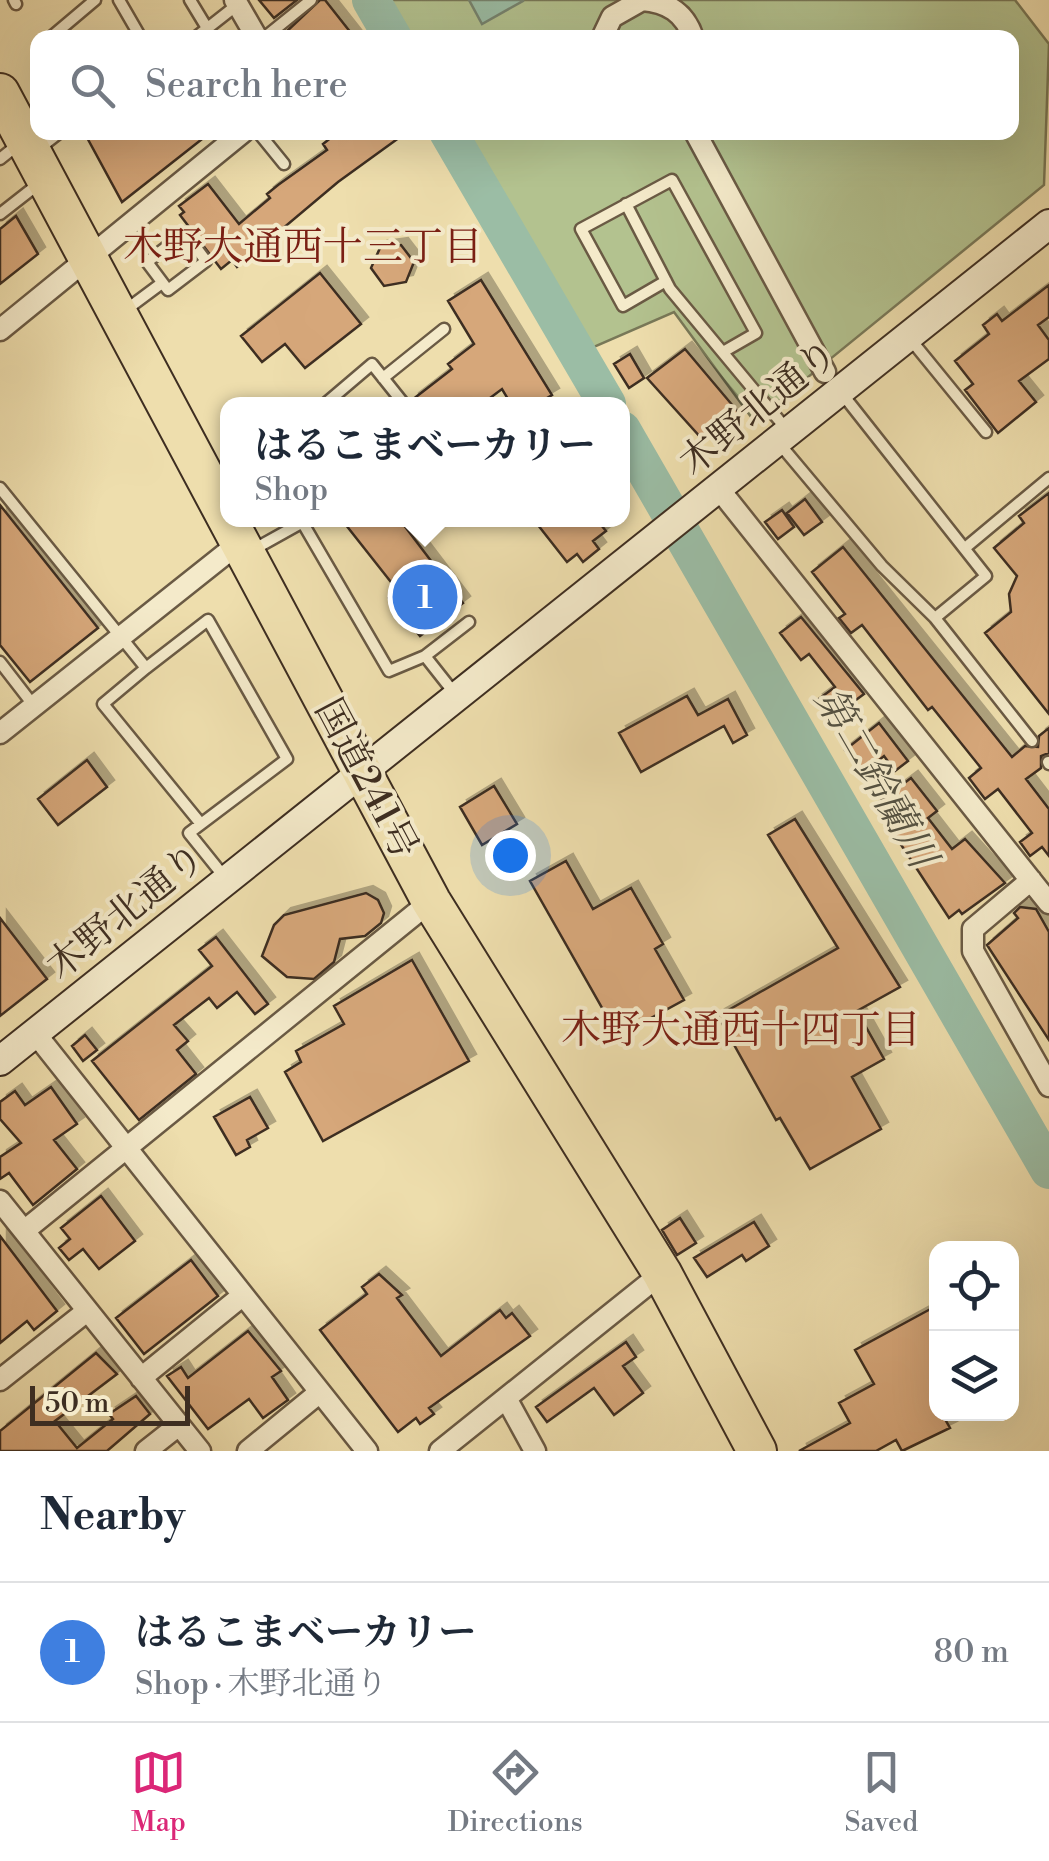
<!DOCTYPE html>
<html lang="en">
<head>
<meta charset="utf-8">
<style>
  body { margin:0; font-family:"Libre Bodoni","Noto Serif JP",serif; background:#f2f2f3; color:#1f2937 }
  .controls { position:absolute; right:30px; bottom:30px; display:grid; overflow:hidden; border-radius:20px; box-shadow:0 10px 40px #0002 }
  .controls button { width:90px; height:90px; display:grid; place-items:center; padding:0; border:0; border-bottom:2px solid #e0e1e3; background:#fff; color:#1f2937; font:50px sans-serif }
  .scale { position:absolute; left:30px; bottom:25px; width:160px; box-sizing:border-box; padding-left:10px; border:5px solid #3e2e21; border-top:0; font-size:28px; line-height:35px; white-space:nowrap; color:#3e2e21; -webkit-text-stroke:8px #f4eaca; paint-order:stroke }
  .you { position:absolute; left:510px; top:855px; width:35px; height:35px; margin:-25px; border:8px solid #fff; border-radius:50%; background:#1a73e8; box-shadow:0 0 0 15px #1a73e833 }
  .badge { display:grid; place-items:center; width:65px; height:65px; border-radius:50%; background:#db2777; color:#fff; font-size:32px; font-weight:700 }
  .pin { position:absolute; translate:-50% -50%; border:5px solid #fff; box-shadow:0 2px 10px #0006 }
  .popup { position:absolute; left:220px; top:397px; width:410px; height:130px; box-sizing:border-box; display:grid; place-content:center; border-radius:20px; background:#fff; filter:drop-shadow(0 2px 8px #0005); font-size:32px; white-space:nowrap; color:#747a83 }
  .popup b { font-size:38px; color:#1f2937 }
  .popup::after { content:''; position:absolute; left:50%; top:100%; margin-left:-20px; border:20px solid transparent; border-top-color:#fff }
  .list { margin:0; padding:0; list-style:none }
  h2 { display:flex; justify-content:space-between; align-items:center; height:130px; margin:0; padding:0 40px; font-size:42px }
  h2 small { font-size:32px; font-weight:400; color:#747a83 }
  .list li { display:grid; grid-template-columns:65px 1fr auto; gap:30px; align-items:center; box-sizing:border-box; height:140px; padding:0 40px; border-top:2px solid #e0e1e3 }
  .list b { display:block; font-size:38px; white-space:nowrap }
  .list p { margin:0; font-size:32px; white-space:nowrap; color:#747a83 }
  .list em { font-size:32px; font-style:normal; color:#747a83 }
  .icon { flex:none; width:55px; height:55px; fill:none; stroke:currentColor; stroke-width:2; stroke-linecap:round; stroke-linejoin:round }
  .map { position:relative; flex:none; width:1049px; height:1451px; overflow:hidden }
  .search { position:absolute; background:#fff; box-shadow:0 10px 40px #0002; left:30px; right:30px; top:30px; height:110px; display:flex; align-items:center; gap:25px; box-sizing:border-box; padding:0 35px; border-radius:20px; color:#747a83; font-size:38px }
  .sheet { height:270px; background:#fff }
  nav { display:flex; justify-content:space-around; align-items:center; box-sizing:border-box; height:140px; border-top:2px solid #e0e1e3; background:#fff; font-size:28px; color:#747a83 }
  nav a { display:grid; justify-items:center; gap:5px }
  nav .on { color:#db2777 }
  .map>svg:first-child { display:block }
</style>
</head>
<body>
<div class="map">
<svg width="1049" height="1451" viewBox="0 0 1049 1451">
  <defs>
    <filter id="shadow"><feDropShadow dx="7" dy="-7" stdDeviation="0" flood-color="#0004"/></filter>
  </defs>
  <rect width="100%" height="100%" fill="#eedead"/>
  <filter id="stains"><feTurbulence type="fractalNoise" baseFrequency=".002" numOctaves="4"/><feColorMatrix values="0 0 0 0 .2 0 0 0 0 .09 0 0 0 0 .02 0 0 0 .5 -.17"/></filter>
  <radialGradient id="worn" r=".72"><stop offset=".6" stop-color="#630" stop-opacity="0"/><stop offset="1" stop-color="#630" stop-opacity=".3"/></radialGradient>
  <path fill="#b3c28f" stroke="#787858" stroke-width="2.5" d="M385 0H1015L1049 44 1044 185 754 421 674 312 587 350 461 133 1012 132V38L406 37Z"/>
  <path fill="#9bbda5" stroke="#768470" stroke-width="2.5" d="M469 0H523V1L482 24Z"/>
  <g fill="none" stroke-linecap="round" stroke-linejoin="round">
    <path stroke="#9bbda5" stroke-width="38" d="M371 0 393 38
      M448 132 607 404
      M622 430 1049 1170"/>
  </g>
  <path fill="#d6a77a" stroke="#3e2e21" stroke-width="2.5" filter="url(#shadow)" d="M259 0H297L274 18Z
    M320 0H325L355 38H290L286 32Z
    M84 132H211L122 202Z
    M338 132H407L338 182 237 267 232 260 221 269 180 215 184 212 179 206 208 184 239 224 270 198 267 194 278 185 327 150 323 144Z
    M16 216 38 254 0 284V229Z
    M401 245 414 262 406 282 384 286 371 268 380 248Z
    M320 273 361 324 305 368 285 344 262 362 241 336Z
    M481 280 552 395 537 404H511L502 389 482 404H413L412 400 452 369 448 364 474 344 448 301Z
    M1049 285V317L1038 325 1049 340V359L1019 381 1036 402 998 433 965 390 973 384 955 361 989 334 983 325 997 314 1002 321Z
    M685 349 739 413 703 440 647 378Z
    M630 354 644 378 629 388 614 364Z
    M1049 493V714L985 633 1011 612 1009 594 1017 576 994 548 1024 523 1019 516Z
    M805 499 822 522 804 535 787 513Z
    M0 505 98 628 30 682 0 645Z
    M782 510 794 527 778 539 765 522Z
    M342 520H400L463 603 420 636 389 598 398 591Z
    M534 520H597L606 531 593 541 599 549 583 562 577 554 567 562Z
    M843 547 1012 757 1025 746 1038 747 1039 736 1049 728V753L1041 756V768L1026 779 1049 809V856L1042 847 1030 856 1020 842 1032 833 998 789 985 799 969 778 981 768 932 707 928 710 862 625 851 633 839 618 845 614 812 572Z
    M801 617 864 694 830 719 816 701 835 687 809 654 801 660 780 633Z
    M687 696 698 715 728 699 747 735 733 743 724 726 641 772 619 733Z
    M879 723 908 761 895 771 884 756 863 773 845 750Z
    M87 760 107 787 58 825 38 799Z
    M911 778 937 811 928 818 952 849 965 839 1005 883 962 914 959 910 949 918 875 805Z
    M494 786 517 824 482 845 460 807Z
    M795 819 900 987 857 1011 884 1059 852 1077 881 1129 810 1169 780 1118 776 1120 718 1016 838 948 768 835Z
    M566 861 593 909 631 888 663 944 655 949 684 1000 618 1036 530 881Z
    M366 893 378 900 384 913 381 923 365 936 340 939 334 962 314 979 287 977 262 956 274 925 284 915Z
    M1020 907 1036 909 1049 932V1040L987 945 1018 918 1014 913Z
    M0 918 47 979 0 1016Z
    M216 937 268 1004 255 1014 237 992 217 1008 209 998 174 1025 188 1041 177 1050 196 1074 139 1120 92 1061 212 966 199 950Z
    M412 960 469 1061 323 1141 285 1072 301 1062 296 1051 344 1024 334 1006Z
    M85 1035 97 1050 83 1061 72 1046Z
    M51 1087 77 1124 54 1140 77 1169 33 1205 9 1173 0 1179V1157L21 1143 0 1119V1102L15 1091 25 1105Z
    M250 1097 268 1128 247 1140 250 1147 236 1155 214 1117Z
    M101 1196 135 1241 99 1269 83 1249 69 1260 59 1248 70 1239 61 1228Z
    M680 1218 696 1243 677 1255 662 1230Z
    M754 1222 769 1246 746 1261 742 1255 707 1277 694 1258Z
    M0 1236 57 1311 34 1330 27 1321 0 1343Z
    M191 1260 218 1296 144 1354 116 1318Z
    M379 1274 402 1295 397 1298 441 1356 500 1310 506 1318 512 1313 530 1336 429 1408 434 1414 420 1424 416 1418 398 1432 320 1330 367 1294 362 1287Z
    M936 1306V1414H942L950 1428 902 1451 896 1440 876 1451H799L850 1423 839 1403 874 1384 855 1350Z
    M248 1331 281 1371 272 1377 288 1400 263 1418 249 1399 208 1429 167 1376 181 1367 188 1378Z
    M626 1342 636 1357 623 1366 643 1393 614 1415 594 1388 547 1422 536 1407Z
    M96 1353 117 1374 55 1421 77 1448 113 1419 109 1414 136 1396 150 1414 107 1451H0V1431Z"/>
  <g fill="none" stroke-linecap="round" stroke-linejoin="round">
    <defs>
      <path id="lane" d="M14 0 16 4
        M119 0 141 38
        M190 0 207 28
        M50 38 95 0
        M195 38 237 5
        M264 38 311 0
        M258 132 284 164
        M37 150 60 132
        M0 159 20 143
        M626 204 670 289 788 431
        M0 214 41 182
        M185 233 206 261 168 290 147 262Z
        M666 281 623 306 581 229 672 180 756 333 723 352
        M123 312 162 283
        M911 340 986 432
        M383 378 444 329
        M840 391 986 576 935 618
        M325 404 372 364 404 404
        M778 442 882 566 935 618 1032 741
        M0 488 146 668 208 620 287 759 189 833 226 879
        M301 520 389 671 425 656 469 622
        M965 548 1049 478
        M251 551 303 522
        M425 656 455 694
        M0 662 34 706
        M146 668 103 704 201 824
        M1048 762 1049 764"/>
      <path id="street" d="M235 0 257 38
        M602 38 612 17 642 0C667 2 685 12 693 38
        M695 132 825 372
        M0 330 243 132
        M719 489 1049 903
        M0 733 239 543
        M1031 880 973 929V951L1049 1086
        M35 1033 367 1451
        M0 1201 200 1451
        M24 1231 431 901
        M141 1378 242 1296
        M0 1380 87 1311
        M506 1398 535 1451
        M146 1451 179 1425
        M248 1451 320 1392
        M440 1451 662 1273"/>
      <path id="secondary" d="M0 1061 1049 224"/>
      <path id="highway" d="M0 93 431 901 662 1273 757 1451"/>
    </defs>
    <use href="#lane" stroke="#6a5a44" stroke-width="15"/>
    <use href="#street" stroke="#6a5a44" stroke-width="25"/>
    <use href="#secondary" stroke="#3e2e21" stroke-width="32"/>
    <use href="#highway" stroke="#3e2e21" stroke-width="42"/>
    <use href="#lane" stroke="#f4eaca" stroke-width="10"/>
    <use href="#street" stroke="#f4eaca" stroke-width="20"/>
    <use href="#secondary" stroke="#f4eaca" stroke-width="28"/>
    <use href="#highway" stroke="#eedead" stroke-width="38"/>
  </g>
  <g text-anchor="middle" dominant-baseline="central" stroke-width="8" stroke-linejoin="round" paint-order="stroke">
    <g font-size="38" fill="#3e2e21" stroke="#f4eaca">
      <text transform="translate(759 408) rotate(-39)">木野北通り</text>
      <text transform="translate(366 779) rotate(62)">国道241号</text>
      <text transform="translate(126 912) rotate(-39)">木野北通り</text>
    </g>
    <g font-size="40" fill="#7a1f14" stroke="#f4eaca">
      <text x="303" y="248">木野大通西十三丁目</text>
      <text x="741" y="1031">木野大通西十四丁目</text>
    </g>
    <g font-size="40" font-style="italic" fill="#555242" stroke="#f4eaca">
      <text transform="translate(875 778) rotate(60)">第二鈴蘭川</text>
    </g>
  </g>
  <rect width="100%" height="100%" filter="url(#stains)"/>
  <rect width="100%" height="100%" fill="url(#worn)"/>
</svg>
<div class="controls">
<button><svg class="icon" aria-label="locate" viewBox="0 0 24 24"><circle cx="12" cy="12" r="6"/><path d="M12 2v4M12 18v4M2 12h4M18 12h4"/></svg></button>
<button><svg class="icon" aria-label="layers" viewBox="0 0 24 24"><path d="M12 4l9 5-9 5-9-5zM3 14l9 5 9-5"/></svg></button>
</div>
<div class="scale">50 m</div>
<div class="you"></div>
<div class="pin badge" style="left:425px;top:597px;background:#3f7fe0">1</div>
<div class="popup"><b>はるこまベーカリー</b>Shop</div>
<div class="search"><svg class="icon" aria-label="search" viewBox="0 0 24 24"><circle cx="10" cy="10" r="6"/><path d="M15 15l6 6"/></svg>Search here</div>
</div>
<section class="sheet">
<h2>Nearby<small></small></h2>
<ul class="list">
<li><span class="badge" style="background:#3f7fe0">1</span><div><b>はるこまベーカリー</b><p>Shop · 木野北通り</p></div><em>80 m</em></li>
</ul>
</section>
<nav>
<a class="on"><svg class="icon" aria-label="map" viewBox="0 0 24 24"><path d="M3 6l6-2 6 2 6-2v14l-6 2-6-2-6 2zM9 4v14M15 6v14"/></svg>Map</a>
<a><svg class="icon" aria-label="directions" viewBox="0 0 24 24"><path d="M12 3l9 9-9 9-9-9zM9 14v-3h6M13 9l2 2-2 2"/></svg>Directions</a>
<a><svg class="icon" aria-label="saved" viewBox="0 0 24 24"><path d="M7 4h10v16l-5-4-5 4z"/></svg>Saved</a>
</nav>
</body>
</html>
